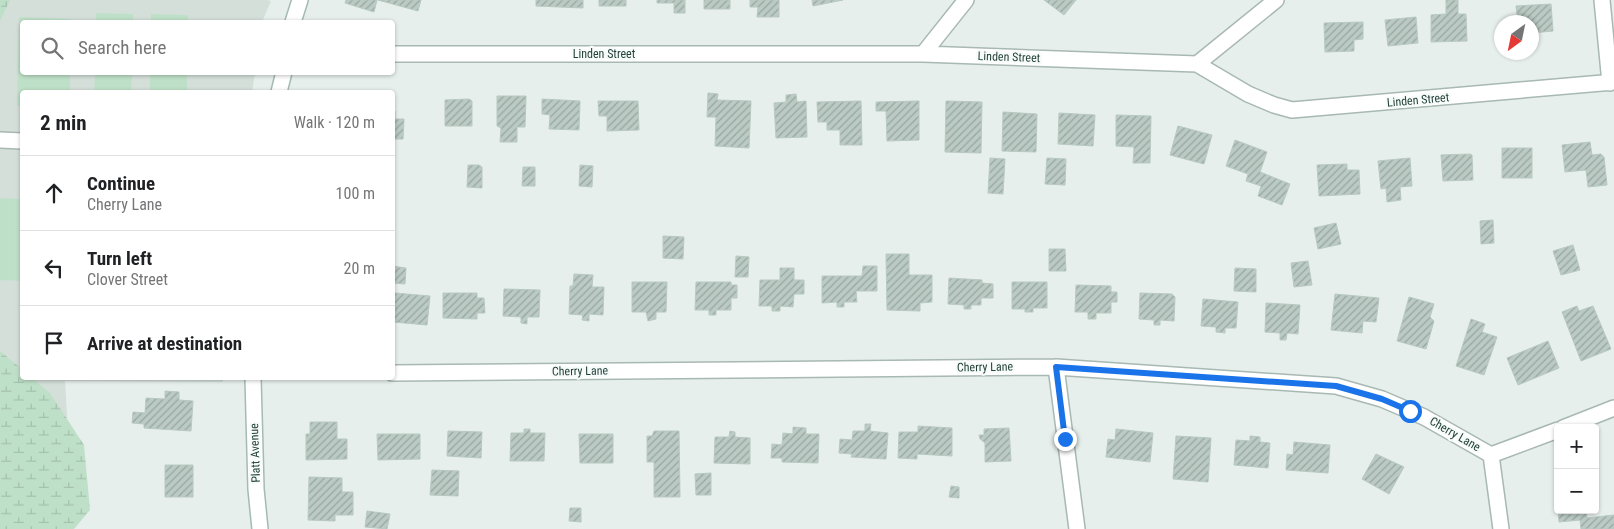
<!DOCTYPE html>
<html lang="en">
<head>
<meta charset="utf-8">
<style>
  body { margin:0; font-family:"Roboto Condensed",sans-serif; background:#f6f6f6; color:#202124 }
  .controls { position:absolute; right:15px; bottom:15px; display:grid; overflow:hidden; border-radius:5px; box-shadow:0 1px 4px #0004 }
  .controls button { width:45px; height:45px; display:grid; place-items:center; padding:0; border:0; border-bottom:1px solid #e0e0e0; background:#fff; color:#202124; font:25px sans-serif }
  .compass { position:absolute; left:1494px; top:15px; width:45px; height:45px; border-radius:50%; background:#fff; box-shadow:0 1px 4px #0004; rotate:213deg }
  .stop { position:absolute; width:15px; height:15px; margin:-11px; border:4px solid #1a73e8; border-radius:50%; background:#fff }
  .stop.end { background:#1a73e8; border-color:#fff; box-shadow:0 1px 5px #0008 }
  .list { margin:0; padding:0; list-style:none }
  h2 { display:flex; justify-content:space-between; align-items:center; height:65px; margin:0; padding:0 20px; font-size:21px }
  h2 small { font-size:16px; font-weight:400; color:#757577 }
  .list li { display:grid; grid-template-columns:32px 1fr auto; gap:15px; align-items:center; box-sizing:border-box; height:75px; padding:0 20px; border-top:1px solid #e0e0e0 }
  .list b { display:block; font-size:19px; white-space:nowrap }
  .list p { margin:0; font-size:16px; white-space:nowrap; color:#757577 }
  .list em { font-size:16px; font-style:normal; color:#757577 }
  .icon { flex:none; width:28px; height:28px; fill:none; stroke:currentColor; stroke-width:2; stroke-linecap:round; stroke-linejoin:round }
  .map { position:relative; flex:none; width:1614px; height:529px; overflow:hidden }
  .search { position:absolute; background:#fff; box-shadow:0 1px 4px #0004; left:20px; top:20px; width:375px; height:55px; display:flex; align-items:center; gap:12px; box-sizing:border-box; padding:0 18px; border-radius:5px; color:#757577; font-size:19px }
  .panel { position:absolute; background:#fff; box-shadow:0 1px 4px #0004; left:20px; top:90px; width:375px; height:290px; border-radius:5px }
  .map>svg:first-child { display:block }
</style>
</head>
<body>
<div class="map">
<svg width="1614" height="529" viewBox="0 0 1614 529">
  <defs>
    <pattern id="wetland-marsh" width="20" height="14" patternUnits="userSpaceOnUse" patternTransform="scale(1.25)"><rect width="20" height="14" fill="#bfe0c8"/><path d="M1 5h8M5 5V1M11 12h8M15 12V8" fill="none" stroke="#a4c1ad"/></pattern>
    <pattern id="building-hatch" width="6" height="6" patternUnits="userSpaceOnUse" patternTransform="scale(1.25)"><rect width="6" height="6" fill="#bbcac4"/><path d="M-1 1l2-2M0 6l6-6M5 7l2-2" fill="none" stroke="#98a6a0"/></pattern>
  </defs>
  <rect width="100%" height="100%" fill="#e6efeb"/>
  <path fill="#d4dfda" d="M0 0H267L271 1 262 22H22V72L255 73 252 92H22V378H223V382L65 381 68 433 0 422Z"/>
  <path fill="#bfe0c8" d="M96 13 133 14V22H96Z
    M151 14 188 15V22H151Z
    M19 17 71 19V22H22V72L70 73V92H22V106H17Z
    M95 73H132L131 92H94Z
    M150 73H187V92H150Z
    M0 198 22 199V281L0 280Z"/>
  <path fill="url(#wetland-marsh)" d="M0 0H10L0 21Z
    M0 351 22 369V378H32L50 393 84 445 90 510 74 529H0Z"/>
  <path fill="url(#building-hatch)" stroke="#b8c9c2" d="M346 0H377L374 12 345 3Z
    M378 0H421L418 11Z
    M536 0H583V8L536 6Z
    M599 0H626V6H599Z
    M657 0H685V13H674V3H657Z
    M704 0H730V9H704Z
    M750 0H779V17H757L758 7H750Z
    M812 0H843L813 6Z
    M1044 0H1076L1064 15Z
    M1446 0H1458V14H1466L1467 41 1431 42V15L1446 14Z
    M1551 4 1553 31 1532 33V22H1518L1516 6Z
    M1416 17 1418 43 1388 46 1385 20Z
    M1363 22V39L1354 40V51L1325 52 1324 23Z
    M708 93 718 94 717 100 751 101 749 148 715 146 716 117H707Z
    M796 94 797 102 806 101 807 137 776 138 774 103 786 102V95Z
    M497 96H526L525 127H517V142H500L501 128 497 126Z
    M469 99 472 101V126H445V100Z
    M542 99 580 101 579 130 549 129 550 115 542 114Z
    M598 101H638L639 130 607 131V116H599Z
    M861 101 862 145H840V130H827V122H818L817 102Z
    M919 101V140L887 141 886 111H876V102Z
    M946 101 982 102 981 153 945 152Z
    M392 111H395V119H404L403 139H392Z
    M1003 112 1037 114 1036 152 1002 151Z
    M1059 113 1095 115 1093 146 1058 144Z
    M1116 115 1151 116 1150 163H1133L1134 147 1116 146Z
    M1178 126 1212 135 1204 164 1170 155Z
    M1235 140 1267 152 1260 172 1290 184 1282 205 1258 196 1261 186 1246 181 1248 174 1226 166Z
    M1590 142 1592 155 1601 154 1604 157 1607 185 1588 187 1586 170 1565 172 1562 145Z
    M1502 148H1532V178H1502Z
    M1470 154 1472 155 1473 180 1443 181 1441 155Z
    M990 158 1005 159 1003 194 988 193Z
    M1047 158 1066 159 1065 185 1045 184Z
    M1410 158 1412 186 1400 187 1401 200 1387 202 1386 188 1381 189 1378 161Z
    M1347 164V170H1359L1360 194 1319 196 1317 165Z
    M468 165H479L482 167V188L467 187Z
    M580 165 593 166 592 187 579 186Z
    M523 167H535V186H522Z
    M1493 220 1494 243 1481 244 1480 221Z
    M1336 223 1341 244 1318 249 1314 228Z
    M663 236 684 237 683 259 663 258Z
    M1573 245 1580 270 1561 275 1553 251Z
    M1049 249H1065L1066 271H1049Z
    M886 254H909V275H932V302L920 303V311L887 310Z
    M736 256 749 257 748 277H735Z
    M1308 261 1312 285 1294 287 1291 263Z
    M392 266 406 268 405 284 392 283Z
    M863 266H877V291H856L857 302H844V307H837V302L822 303V276H862Z
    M780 268H794V280H804V294H794L793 307 780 306V311H772V306H759L760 280H780Z
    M1235 268 1256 269V292L1234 291Z
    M574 274 593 275 592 287H604L603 315 589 314V321L582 320 583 315 569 314 570 286H573Z
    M949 278 982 280V283L993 284V298H981V305H971V309H964V305L948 304Z
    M632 282H667L666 312H656V319L648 321 646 312H632Z
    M696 282H731V285H737V298H731V310H716V315H709V310H695Z
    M1012 282H1047V308H1033V312H1025V309H1012Z
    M1076 285 1111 286V292H1117V302H1111V313H1096V319H1088V312H1075Z
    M504 289 540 290 539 317H527V324L521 323V317L503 316Z
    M395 293 430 296 427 325 393 322Z
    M443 293H477V298H484L485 313H477V319L443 318Z
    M1140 293 1172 294 1175 297 1174 321 1160 320V325H1154V320L1139 319Z
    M1335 294 1379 298 1376 322 1363 321 1362 333 1331 330Z
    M1409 297 1434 304 1430 317 1434 321 1426 349 1397 341Z
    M1203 299 1238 302 1236 328H1225V333L1216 332V327L1201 326Z
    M1266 303 1300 305 1298 334 1287 333 1286 340H1280V333L1265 332Z
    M1577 306 1579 311 1593 306 1611 349 1581 361 1562 312Z
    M1471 319 1485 324 1482 332 1497 337 1484 375 1456 366Z
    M1548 341 1559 368 1518 385 1507 358Z
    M165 391 179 392V400L193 401 191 431 144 428V424L132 423 133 412 145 413 146 398 165 399Z
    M310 422H337V439H347V459L306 460V434H310Z
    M865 424H871L870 431 888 433 886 459 851 457 852 454 839 453 840 439 852 440 853 431H865Z
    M918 426 952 428V456L917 454V459L898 458 899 432H918Z
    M793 427 806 428V434H819L818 463 782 462V458H771L772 444 782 445 783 433 793 434Z
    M1009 428 1011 461 985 462V443L980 439 979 435H984V429Z
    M524 429H530V433H545L544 461H510L511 433H524Z
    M1116 429 1153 433 1150 462 1106 457 1108 439 1115 440Z
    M448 431 482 432 481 458 447 456Z
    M654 431H679L680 497H654V462H647V436H652Z
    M730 431 735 432V437L750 438V464L714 463 715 437H729Z
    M377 434H420V459L378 460Z
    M579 434H613V463H580Z
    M1176 436 1211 438 1208 482 1173 479Z
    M1250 436 1260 437V442L1270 443 1268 468 1234 465 1236 440 1250 441Z
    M1294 442 1330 445 1328 473 1286 470 1287 454 1293 455Z
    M1376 454 1404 467 1389 494 1362 479Z
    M165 465H193V497H165Z
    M432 470 459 471 458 496 430 495Z
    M711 473V495H696L695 474Z
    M309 477 342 478V492H353V515H335V521L308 520Z
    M1555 483H1558V509Z
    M951 486 959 487V498L949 497Z
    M570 508H581V522L569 521Z
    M1558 510H1586L1587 518 1614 515V529H1581L1580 520 1559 522Z
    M367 511 390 514 387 529 365 527Z"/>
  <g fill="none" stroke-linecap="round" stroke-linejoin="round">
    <defs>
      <path id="minor" d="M1602 0 1610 83
        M392 54H923L1197 64 1248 94 1274 105 1292 110 1614 82
        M923 54 966 0
        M1197 64 1276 0
        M0 140 22 141
        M1056 367 1077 529
        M392 373 1056 367 1336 386 1382 399 1424 417 1491 455 1558 430
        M1563 428 1614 408
        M1491 455 1501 529"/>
      <path id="secondary" d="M293 22 300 0
        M279 92 284 72
        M253 378 256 489 260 529"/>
    </defs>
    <use href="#minor" stroke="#a8b8b2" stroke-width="18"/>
    <use href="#secondary" stroke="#a4bbb3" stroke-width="18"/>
    <use href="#minor" stroke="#fff" stroke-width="15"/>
    <use href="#secondary" stroke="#fff" stroke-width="15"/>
  </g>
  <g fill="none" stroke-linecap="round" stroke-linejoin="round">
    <path stroke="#1a73e8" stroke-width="6" d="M1065 439 1056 367 1336 386 1382 399 1410 411"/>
  </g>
  <g text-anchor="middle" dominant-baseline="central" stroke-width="4.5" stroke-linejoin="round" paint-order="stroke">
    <g font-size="12" fill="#24423a" stroke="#f7fbf9">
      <text x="604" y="54">Linden Street</text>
      <text transform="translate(1009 57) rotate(2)">Linden Street</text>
      <text transform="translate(1418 100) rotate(-5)">Linden Street</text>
      <text transform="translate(985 367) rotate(-1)">Cherry Lane</text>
      <text transform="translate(580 371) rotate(-1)">Cherry Lane</text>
      <text transform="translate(1455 434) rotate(30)">Cherry Lane</text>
      <text transform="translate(255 453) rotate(-92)">Platt Avenue</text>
    </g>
  </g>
</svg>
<div class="controls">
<button>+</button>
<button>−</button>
</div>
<svg class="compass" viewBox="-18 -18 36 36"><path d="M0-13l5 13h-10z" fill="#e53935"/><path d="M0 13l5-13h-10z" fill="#757577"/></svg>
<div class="stop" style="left:1410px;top:411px"></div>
<div class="stop end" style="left:1065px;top:439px"></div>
<div class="search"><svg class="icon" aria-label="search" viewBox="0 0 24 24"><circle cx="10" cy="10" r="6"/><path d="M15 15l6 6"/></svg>Search here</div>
<section class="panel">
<h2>2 min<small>Walk · 120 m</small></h2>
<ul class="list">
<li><svg class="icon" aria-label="ahead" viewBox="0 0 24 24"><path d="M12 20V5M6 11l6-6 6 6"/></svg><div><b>Continue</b><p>Cherry Lane</p></div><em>100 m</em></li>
<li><svg class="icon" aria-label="left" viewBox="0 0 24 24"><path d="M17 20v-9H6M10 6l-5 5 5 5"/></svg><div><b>Turn left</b><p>Clover Street</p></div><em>20 m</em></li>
<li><svg class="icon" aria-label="arrive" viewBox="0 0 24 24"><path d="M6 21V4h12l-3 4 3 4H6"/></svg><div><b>Arrive at destination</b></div></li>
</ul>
</section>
</div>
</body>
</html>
